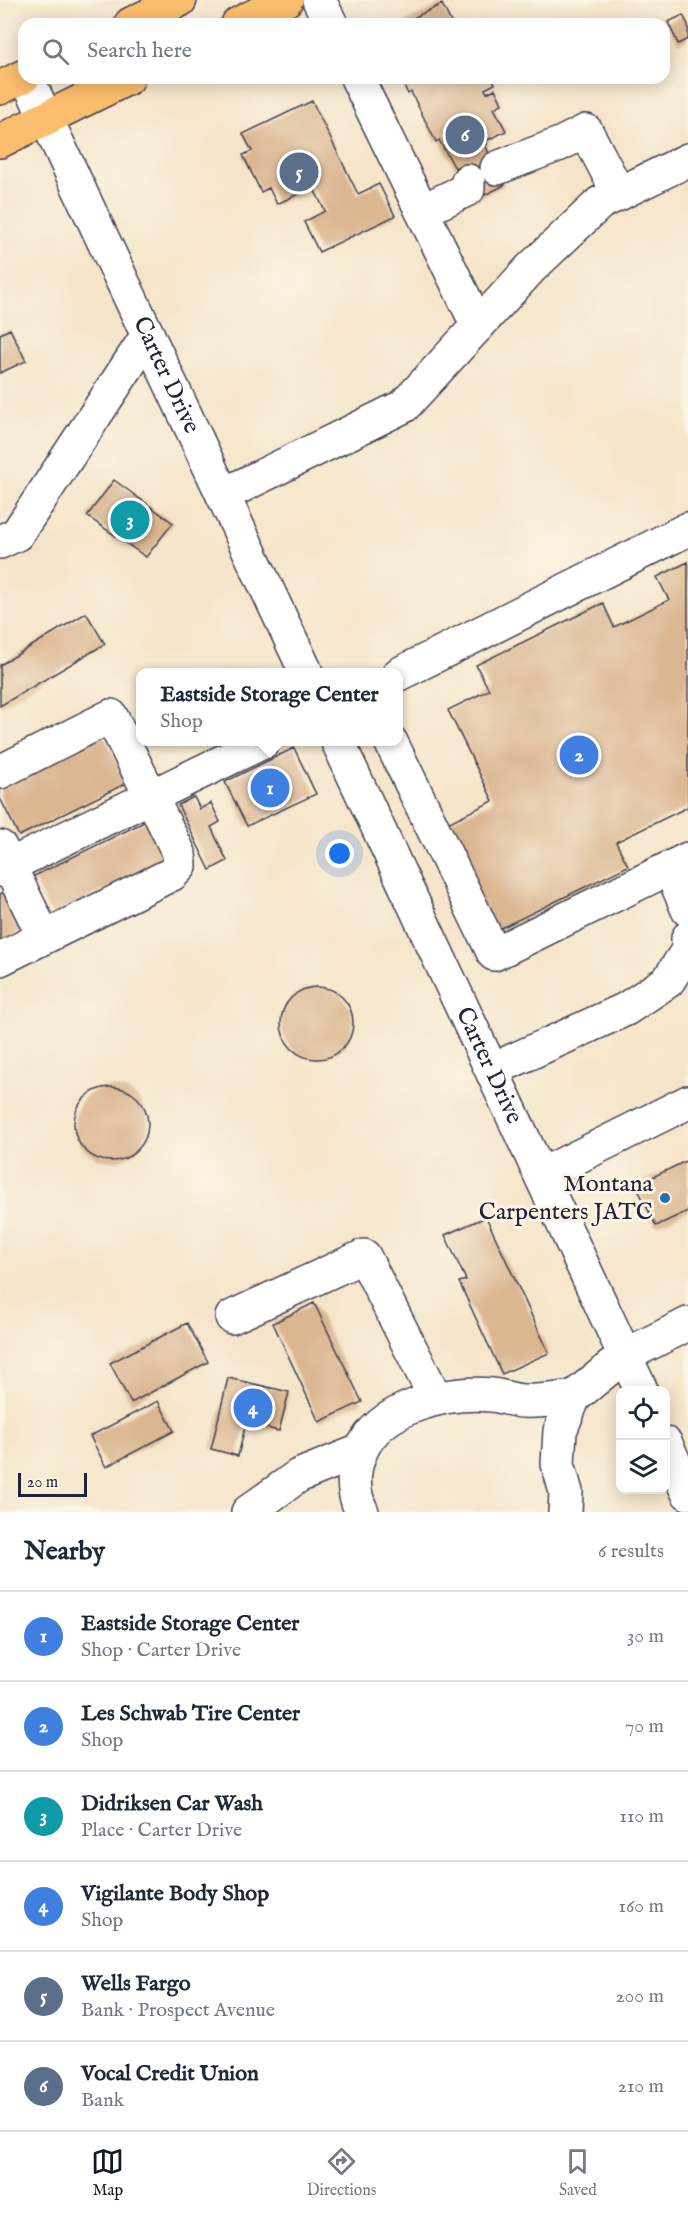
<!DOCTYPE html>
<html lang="en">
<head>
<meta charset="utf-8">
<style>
  body { margin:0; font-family:"IM FELL English",serif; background:#f2f2f3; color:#1f2937 }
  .controls { position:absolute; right:18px; bottom:18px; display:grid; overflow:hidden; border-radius:12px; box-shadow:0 3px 15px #0003 }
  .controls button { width:54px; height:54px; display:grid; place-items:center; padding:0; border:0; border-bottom:2px solid #e0e1e3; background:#fff; color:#1f2937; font:30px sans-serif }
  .scale { position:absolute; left:18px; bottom:15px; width:69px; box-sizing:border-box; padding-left:6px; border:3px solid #22223b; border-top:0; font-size:16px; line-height:21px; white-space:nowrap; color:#22223b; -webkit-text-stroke:4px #fcf5e5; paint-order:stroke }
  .you { position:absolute; left:340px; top:854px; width:21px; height:21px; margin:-15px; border:4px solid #fff; border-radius:50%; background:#1a73e8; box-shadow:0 0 0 9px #1a73e833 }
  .badge { display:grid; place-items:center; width:39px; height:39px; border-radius:50%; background:#111827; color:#fff; font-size:20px; font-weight:700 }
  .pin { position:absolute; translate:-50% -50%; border:3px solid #fff; box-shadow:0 2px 6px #0006 }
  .popup { position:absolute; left:136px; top:668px; width:267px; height:78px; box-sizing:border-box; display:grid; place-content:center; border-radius:12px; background:#fff; filter:drop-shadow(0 2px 4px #0005); font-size:20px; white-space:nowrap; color:#747a83 }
  .popup b { font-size:22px; color:#1f2937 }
  .popup::after { content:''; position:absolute; left:50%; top:100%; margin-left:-12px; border:12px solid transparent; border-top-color:#fff }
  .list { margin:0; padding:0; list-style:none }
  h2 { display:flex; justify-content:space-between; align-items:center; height:78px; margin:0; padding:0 24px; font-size:26px }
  h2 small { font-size:20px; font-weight:400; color:#747a83 }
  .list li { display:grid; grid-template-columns:39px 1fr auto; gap:18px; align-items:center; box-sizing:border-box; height:90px; padding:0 24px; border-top:2px solid #e0e1e3 }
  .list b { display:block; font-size:22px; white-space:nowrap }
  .list p { margin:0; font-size:20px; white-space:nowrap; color:#747a83 }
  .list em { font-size:20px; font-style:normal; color:#747a83 }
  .icon { flex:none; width:33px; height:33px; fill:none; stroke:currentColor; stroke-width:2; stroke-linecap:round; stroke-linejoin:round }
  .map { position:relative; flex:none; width:688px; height:1512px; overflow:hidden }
  .search { position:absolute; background:#fff; box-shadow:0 3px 15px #0003; left:18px; right:18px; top:18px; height:66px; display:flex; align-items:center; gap:15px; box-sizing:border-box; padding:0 21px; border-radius:18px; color:#747a83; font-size:22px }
  .sheet { height:618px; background:#fff }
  nav { display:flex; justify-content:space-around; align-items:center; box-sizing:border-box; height:84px; border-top:2px solid #e0e1e3; background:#fff; font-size:16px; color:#747a83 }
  nav a { display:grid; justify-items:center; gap:3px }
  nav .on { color:#111827 }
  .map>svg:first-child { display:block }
</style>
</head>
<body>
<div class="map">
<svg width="688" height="1512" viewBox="0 0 688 1512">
  <rect width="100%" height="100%" fill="#fcf5e5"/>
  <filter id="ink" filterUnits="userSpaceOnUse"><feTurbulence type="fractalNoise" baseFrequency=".0167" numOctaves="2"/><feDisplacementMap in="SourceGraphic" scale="12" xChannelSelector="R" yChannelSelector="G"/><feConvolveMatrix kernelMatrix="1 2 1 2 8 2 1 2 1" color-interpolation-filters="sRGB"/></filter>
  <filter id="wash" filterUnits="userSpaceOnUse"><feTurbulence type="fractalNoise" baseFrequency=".008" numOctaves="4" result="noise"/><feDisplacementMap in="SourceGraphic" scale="24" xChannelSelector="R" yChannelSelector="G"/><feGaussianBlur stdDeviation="1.35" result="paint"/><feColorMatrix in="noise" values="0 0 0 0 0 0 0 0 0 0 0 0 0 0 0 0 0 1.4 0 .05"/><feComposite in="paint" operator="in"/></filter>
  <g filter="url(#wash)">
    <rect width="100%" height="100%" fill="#f5e5ca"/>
    <g id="blocks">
      <path fill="#dab691" d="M442 4 452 24H401Z
        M683 15 688 25V39L678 44 668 22Z
        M400 78H492L495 84 485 89 487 93 495 89 502 104 494 108 506 131 486 141 487 144 485 145 505 185 477 199 460 165 455 168 439 140 436 142 411 92 408 94Z
        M312 101 358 194 379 184 395 216 319 252 304 222 325 211 313 187 277 204 269 188 261 192 243 155 252 151 243 134Z
        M10 329 26 361 0 373V334Z
        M114 480 173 523 146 557 87 516Z
        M688 562V807L616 842 628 866 491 933 439 827 493 801 448 710 489 690 476 665 603 603 614 627 669 600 657 577Z
        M86 613 105 644 0 706V665Z
        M104 736 127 783 19 836 0 798V788Z
        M294 748 316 794 247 826 225 782Z
        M194 797 200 809 211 803 220 822 211 827 227 861 210 870 178 805Z
        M146 821 166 860 52 916 32 877Z
        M5 891 25 930 0 942V894Z
        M281 1023a36 36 0 1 1 72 0a36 36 0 1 1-72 0Z
        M74 1124a37 37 0 1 1 74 0a37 37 0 1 1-74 0Z
        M688 1160V1211L656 1226 636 1185Z
        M486 1217 549 1353 502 1374 459 1282 466 1280 445 1235Z
        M314 1303 362 1402 319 1422 273 1323Z
        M187 1323 208 1362 131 1403 110 1363Z
        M228 1378 289 1392 279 1431 246 1423 238 1456 211 1449Z
        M158 1401 174 1431 106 1467 90 1436Z"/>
    </g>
  </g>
  <g filter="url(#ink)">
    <use href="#blocks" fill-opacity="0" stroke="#423f50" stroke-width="1.5"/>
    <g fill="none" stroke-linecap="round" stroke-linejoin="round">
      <defs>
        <g id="minor">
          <path d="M319 0 331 24"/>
          <path id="s1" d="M27 78 306 672"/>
          <path d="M357 78 478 326"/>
          <path d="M497 168 560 144 586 131 619 194"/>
          <path d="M422 211 468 189V181"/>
          <path d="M223 495 404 406 531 268 600 203 688 160"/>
          <path d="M0 542 17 534 148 335"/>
          <path d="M399 674 688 529"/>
          <path id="s2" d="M338 742 641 1390"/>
          <path d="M391 742 494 954 688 859"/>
          <path d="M0 772 111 716 179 853 180 866 172 874 0 959"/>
          <path d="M0 847 44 937"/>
          <path d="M670 868 688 910"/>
          <path d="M0 870 263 742"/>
          <path d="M492 1070 626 1009 668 981 688 950V938"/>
          <path d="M541 1175 688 1102"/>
          <path d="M232 1317 364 1256 436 1399"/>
          <path d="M666 1444 688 1493"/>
          <path d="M248 1512 298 1476 360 1451"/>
          <path d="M362 1512C352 1492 352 1471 361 1451 380 1406 448 1391 492 1395 503 1396 513 1401 524 1401 540 1402 557 1399 574 1397"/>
          <path d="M565 1512 566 1492 558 1464 560 1431 574 1397 624 1356 688 1324"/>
        </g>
        <path id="highway" d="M131 24 180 0
          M238 24 286 0
          M0 88 24 76
          M0 141 128 78"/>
      </defs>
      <use href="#minor" stroke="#423f50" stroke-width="36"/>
      <use href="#highway" stroke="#423f50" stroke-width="36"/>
      <use href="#minor" stroke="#fff" stroke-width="33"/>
      <use href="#highway" stroke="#fbbd6e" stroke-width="33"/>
    </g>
  </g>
  <circle fill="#1f6fb2" stroke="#fcf5e5" stroke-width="2" cx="665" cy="1198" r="6"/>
  <g text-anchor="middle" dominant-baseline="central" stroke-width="6" stroke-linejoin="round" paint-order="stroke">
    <g font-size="24" fill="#22223b" stroke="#fcf5e5">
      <text stroke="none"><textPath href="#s1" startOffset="328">Carter Drive</textPath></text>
      <text stroke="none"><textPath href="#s2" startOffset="357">Carter Drive</textPath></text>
    </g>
    <g font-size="24" fill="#22223b" stroke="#fcf5e5" text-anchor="end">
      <text x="653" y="1184">Montana<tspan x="653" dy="28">Carpenters JATC</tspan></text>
    </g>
  </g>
</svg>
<div class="controls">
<button><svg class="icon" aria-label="locate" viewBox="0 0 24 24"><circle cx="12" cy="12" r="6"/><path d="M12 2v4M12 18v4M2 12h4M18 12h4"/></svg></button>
<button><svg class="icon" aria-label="layers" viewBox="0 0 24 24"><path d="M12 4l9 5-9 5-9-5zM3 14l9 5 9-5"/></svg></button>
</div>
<div class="scale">20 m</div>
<div class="you"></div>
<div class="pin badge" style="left:270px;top:788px;background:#3f7fe0">1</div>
<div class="popup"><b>Eastside Storage Center</b>Shop</div>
<div class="pin badge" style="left:579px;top:755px;background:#3f7fe0">2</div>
<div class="pin badge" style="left:130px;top:520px;background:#0f9aa8">3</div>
<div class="pin badge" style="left:253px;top:1408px;background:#3f7fe0">4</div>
<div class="pin badge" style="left:299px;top:172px;background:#5c6f8a">5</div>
<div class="pin badge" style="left:465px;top:135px;background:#5c6f8a">6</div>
<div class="search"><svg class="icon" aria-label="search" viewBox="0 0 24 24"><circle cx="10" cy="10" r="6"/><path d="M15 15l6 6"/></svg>Search here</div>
</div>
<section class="sheet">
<h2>Nearby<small>6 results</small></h2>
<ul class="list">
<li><span class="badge" style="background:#3f7fe0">1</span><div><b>Eastside Storage Center</b><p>Shop · Carter Drive</p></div><em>30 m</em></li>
<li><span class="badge" style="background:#3f7fe0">2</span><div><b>Les Schwab Tire Center</b><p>Shop</p></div><em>70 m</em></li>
<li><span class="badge" style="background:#0f9aa8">3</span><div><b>Didriksen Car Wash</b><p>Place · Carter Drive</p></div><em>110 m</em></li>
<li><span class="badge" style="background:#3f7fe0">4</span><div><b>Vigilante Body Shop</b><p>Shop</p></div><em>160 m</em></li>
<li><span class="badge" style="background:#5c6f8a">5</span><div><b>Wells Fargo</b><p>Bank · Prospect Avenue</p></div><em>200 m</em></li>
<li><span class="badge" style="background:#5c6f8a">6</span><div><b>Vocal Credit Union</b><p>Bank</p></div><em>210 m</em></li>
</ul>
</section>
<nav>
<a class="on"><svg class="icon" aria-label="map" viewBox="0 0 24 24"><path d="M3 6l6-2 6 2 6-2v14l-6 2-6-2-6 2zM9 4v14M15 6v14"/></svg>Map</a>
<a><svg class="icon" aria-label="directions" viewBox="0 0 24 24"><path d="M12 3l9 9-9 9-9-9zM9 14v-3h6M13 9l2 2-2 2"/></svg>Directions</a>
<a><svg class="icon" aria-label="saved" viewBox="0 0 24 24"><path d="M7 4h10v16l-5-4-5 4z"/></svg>Saved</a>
</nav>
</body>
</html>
